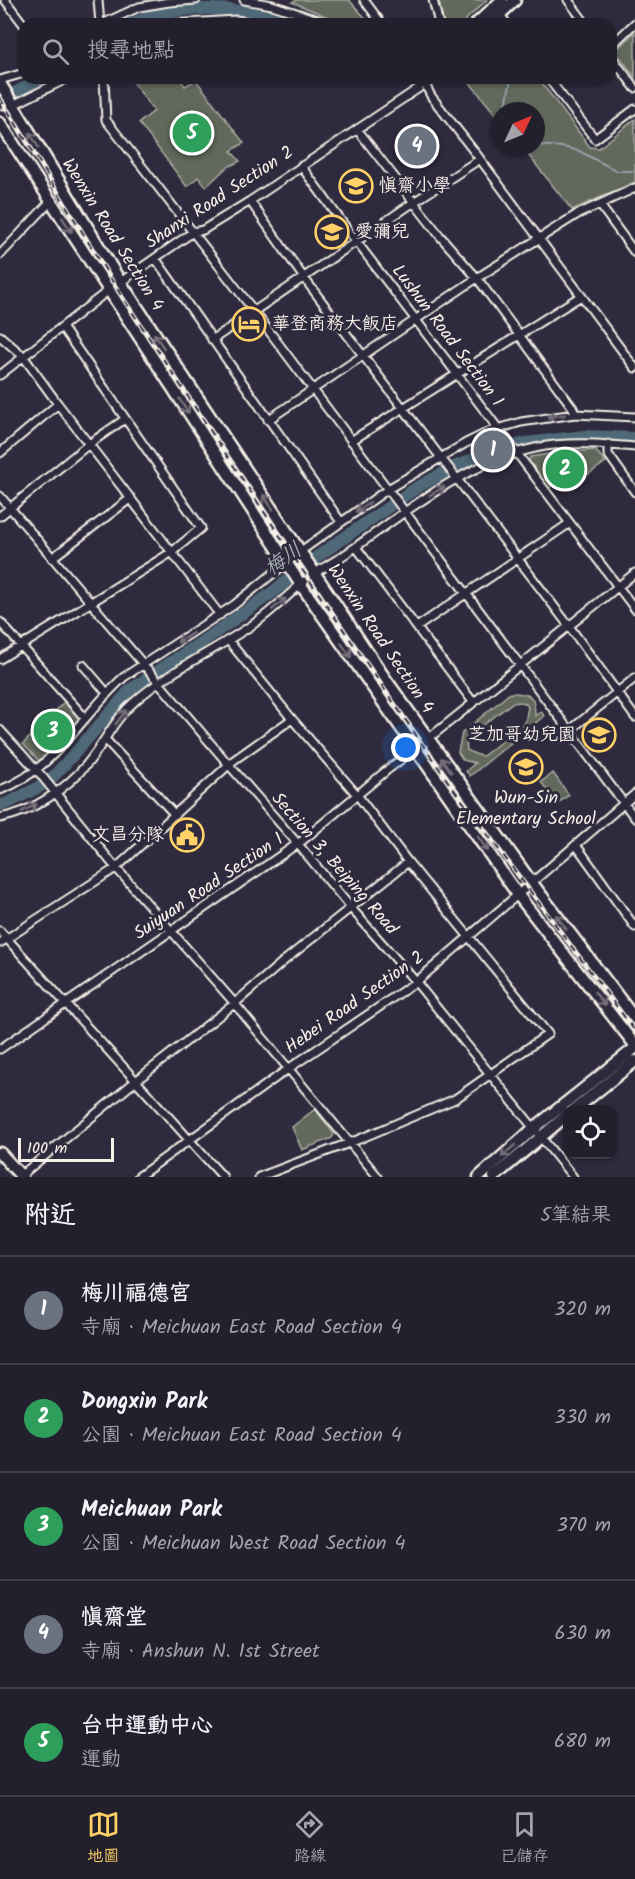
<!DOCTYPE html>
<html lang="zh-TW">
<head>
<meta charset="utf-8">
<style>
  body { margin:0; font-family:Kalam,"LXGW WenKai TC",sans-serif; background:#2b2836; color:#f1f3f6 }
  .controls { position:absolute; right:18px; bottom:18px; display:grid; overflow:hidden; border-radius:12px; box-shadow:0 2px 4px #0004 }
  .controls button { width:54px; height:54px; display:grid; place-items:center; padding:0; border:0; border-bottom:2px solid #403e4a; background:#23202e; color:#f1f3f6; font:30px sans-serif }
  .compass { position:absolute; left:491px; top:102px; width:54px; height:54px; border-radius:50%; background:#23202e; box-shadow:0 2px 4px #0004; rotate:46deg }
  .scale { position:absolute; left:18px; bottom:15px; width:96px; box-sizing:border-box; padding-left:6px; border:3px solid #f4f1e8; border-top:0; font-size:16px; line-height:21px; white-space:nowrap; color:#f4f1e8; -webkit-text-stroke:4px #2f2a3d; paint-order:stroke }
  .you { position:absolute; left:406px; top:748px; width:21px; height:21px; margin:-15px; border:4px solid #fff; border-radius:50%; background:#1a73e8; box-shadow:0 0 0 9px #1a73e833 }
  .badge { display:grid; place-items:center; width:39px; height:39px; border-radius:50%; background:#ffd166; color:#fff; font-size:20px; font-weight:700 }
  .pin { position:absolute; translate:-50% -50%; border:3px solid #fff; box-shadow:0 2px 6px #0006 }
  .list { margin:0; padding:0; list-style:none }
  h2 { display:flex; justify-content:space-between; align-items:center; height:78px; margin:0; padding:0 24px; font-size:26px }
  h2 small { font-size:20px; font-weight:400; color:#a3a3aa }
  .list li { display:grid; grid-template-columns:39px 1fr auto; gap:18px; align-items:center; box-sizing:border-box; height:108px; padding:0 24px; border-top:2px solid #403e4a }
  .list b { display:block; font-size:22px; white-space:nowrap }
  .list p { margin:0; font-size:20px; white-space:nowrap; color:#a3a3aa }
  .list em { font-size:20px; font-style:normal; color:#a3a3aa }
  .icon { flex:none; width:33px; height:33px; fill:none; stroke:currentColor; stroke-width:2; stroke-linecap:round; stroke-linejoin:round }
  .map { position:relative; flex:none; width:635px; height:1177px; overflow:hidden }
  .search { position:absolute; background:#23202e; box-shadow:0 2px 4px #0004; left:18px; right:18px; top:18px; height:66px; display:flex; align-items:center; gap:15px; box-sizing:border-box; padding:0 21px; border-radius:18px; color:#a3a3aa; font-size:22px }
  .sheet { height:618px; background:#23202e }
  nav { display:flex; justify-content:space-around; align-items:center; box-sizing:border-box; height:84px; border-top:2px solid #403e4a; background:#23202e; font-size:16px; color:#a3a3aa }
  nav a { display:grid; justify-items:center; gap:3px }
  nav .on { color:#ffd166 }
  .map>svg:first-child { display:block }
</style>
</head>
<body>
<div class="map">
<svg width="635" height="1177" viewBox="0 0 635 1177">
  <rect width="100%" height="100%" fill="#2f2a3d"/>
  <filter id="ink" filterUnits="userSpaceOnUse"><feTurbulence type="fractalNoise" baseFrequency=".0167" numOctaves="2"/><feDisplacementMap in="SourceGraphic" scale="12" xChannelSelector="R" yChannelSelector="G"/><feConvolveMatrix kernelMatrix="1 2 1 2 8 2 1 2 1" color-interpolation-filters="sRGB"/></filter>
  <g filter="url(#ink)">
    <path fill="#62695c" stroke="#abada2" stroke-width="1.5" fill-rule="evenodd" d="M298 0H349L371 24H345L292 2Z
      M439 0H487L461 24H443Z
      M635 32V77L617 53V49Z
      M130 78H179L185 86 196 80 244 143 231 151 240 161 226 168 206 187 198 177 187 187 139 123 154 111Z
      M466 78H538L590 147 599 148 635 119V182L572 210 522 147H536V111H500V120Z
      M595 450 606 462 572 486 563 477 549 488 529 462 530 457 555 453Z
      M510 693C531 693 535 695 535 716L541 711 544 716 470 776 466 771 475 763 463 760 458 752 462 733ZM520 702 525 703 528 707 525 723 483 756 475 754 467 750 466 740 468 737 512 703Z
      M66 700 82 718 40 762 23 744Z
      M553 773 569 795 557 804 541 782Z
      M315 1109 334 1134 332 1138 302 1150 292 1127Z"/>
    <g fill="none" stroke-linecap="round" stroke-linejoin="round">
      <path stroke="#929fa5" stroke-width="2" d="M507 111 506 106 511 78
        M536 145 563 147 579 151 617 171H635"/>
      <path stroke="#506978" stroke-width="12" d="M131 24C178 1 248 7 296 24
        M12 94 43 78
        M0 805 8 803 41 786 53 777 74 754 130 690 225 626 269 595 318 556 416 488 456 466 499 449 526 443 585 436 635 438"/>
      <defs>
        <path id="street" d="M5 0 24 25
          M98 0 100 24
          M244 0 272 5 330 24
          M364 0 382 24
          M433 0 439 24
          M568 0 586 24
          M500 15 507 24
          M102 24 139 7 169 2 196 0
          M169 24 236 20 258 24
          M611 46 635 23
          M611 56 635 88
          M104 78 106 120 254 311 635 818
          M408 78 423 79
          M422 78 431 96 480 159 635 368
          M548 78 595 139 635 109
          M0 80 24 73
          M0 105H13L68 78
          M357 129 440 236 477 278 573 408 575 414
          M301 166 353 237 635 609
          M250 201 304 278 569 626 635 717
          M600 205 635 253
          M0 255 51 201
          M155 258 341 522
          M0 336 23 356 58 404 220 615
          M212 340 414 202 480 159
          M0 375 109 290 193 232 203 230 250 201 419 88 423 79
          M268 420 477 278 576 215 635 188
          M351 441 581 296
          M608 444V454L635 492
          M0 453 58 404
          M0 496 229 765 298 844 351 908 416 982 573 1177
          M0 516 89 444 125 419
          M356 547 473 702
          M52 558 131 498
          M0 622 85 718
          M417 627 570 523
          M228 640 292 719 358 796 408 862 548 1034 455 1099 357 1140 259 1177
          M0 659 172 552 201 528 62 327
          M83 665 107 693
          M0 730 41 775 111 862 230 998 378 1177
          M569 731 635 678
          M105 739 175 815
          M0 790C55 770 82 714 124 677L234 605 301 551 388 489 466 443 491 431 521 422 575 414 635 417
          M0 818C33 812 66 789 87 764 104 744 114 719 134 702 170 670 216 650 255 623 277 608 294 588 315 573 329 564 344 556 357 546 412 507 468 462 535 448 567 441 602 444 635 447
          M576 845 635 927
          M0 931 223 1177
          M0 943 116 868 234 760 292 719
          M0 1049 303 840 386 771 438 731 635 573
          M19 1177 132 1084 234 1004 285 960 408 862
          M138 1177 288 1069 416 982 635 794"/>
        <path id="secondary" d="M476 24 502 0
          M490 24 515 0
          M423 79 431 78
          M0 83 121 283 386 680 532 883 635 1019
          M0 123 301 585 518 895 635 1045
          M574 1110 635 1061
          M0 1153 22 1177
          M479 1177 533 1129 635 1048
          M494 1177 568 1114"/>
      </defs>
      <use href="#street" stroke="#f4f1e8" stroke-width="11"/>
      <use href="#secondary" stroke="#f4f1e8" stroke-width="15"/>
      <use href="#street" stroke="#2f2a3d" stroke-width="7"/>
      <use href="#secondary" stroke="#2f2a3d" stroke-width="10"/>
      <defs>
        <path id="rail" d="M0 98 119 292 303 571 449 783 635 1031"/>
      </defs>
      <use href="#rail" stroke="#f4f1e8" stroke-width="4.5"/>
      <use href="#rail" stroke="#2f2a3d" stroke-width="2" stroke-dasharray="7" stroke-linecap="butt"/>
    </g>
    <defs><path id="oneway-shaft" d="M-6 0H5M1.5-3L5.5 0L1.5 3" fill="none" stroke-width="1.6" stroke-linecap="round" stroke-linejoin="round" transform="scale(1.5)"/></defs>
    <g stroke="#747079">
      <use href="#oneway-shaft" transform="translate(34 140) rotate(-121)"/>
      <use href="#oneway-shaft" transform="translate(67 225) rotate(57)"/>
      <use href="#oneway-shaft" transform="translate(159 341) rotate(-124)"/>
      <use href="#oneway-shaft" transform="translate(184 406) rotate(57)"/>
      <use href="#oneway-shaft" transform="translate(556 416) rotate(172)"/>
      <use href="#oneway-shaft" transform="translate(437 491) rotate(-30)"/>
      <use href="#oneway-shaft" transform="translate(268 502) rotate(-124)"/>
      <use href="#oneway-shaft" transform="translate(363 507) rotate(146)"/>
      <use href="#oneway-shaft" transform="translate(279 604) rotate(-40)"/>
      <use href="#oneway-shaft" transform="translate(185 638) rotate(147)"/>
      <use href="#oneway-shaft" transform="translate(346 650) rotate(55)"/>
      <use href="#oneway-shaft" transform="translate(121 717) rotate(-53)"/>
      <use href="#oneway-shaft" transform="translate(446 765) rotate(-126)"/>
      <use href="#oneway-shaft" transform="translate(29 808) rotate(-27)"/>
      <use href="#oneway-shaft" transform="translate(483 844) rotate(55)"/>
      <use href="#oneway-shaft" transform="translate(561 922) rotate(-127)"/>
      <use href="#oneway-shaft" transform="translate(600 999) rotate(52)"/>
      <use href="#oneway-shaft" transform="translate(508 1151) rotate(139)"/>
    </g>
  </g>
  <defs>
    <symbol id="school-ring" viewBox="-11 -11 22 22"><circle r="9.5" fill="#2f2a3d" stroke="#ffd166" stroke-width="1.5"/><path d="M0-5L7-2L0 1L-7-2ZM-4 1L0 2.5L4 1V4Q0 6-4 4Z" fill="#ffd166"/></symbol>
    <symbol id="hotel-ring" viewBox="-11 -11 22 22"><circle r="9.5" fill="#2f2a3d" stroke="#ffd166" stroke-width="1.5"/><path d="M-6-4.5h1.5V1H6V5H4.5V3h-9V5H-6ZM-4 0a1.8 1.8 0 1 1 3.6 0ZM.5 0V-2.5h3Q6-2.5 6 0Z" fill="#ffd166"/></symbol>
    <symbol id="civic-ring" viewBox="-11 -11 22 22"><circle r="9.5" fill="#2f2a3d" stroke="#ffd166" stroke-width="1.5"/><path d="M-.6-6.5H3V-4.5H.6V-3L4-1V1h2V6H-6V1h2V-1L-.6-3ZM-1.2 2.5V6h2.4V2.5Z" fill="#ffd166"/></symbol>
  </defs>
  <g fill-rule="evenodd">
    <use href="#school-ring" x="337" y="167" width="38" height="38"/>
    <use href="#school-ring" x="313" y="213" width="38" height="38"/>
    <use href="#hotel-ring" x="230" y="305" width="38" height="38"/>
    <use href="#school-ring" x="580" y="716" width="38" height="38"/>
    <use href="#school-ring" x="507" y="748" width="38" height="38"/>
    <use href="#civic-ring" x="168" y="816" width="38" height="38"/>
  </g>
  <g text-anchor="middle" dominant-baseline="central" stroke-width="6" stroke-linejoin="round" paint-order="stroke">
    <g font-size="18" fill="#f4f1e8" stroke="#2f2a3d" text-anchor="start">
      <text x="379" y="186">慎齋小學</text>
      <text x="355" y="232">愛彌兒</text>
      <text x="272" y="324">華登商務大飯店</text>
      <text x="576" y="735" text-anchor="end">芝加哥幼兒園</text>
      <text x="526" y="798" text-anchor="middle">Wun-Sin<tspan x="526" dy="21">Elementary School</tspan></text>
      <text x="164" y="835" text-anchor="end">文昌分隊</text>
    </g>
    <g font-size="18" fill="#f4f1e8" stroke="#2f2a3d">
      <text transform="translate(220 198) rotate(-33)">Shanxi Road Section 2</text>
      <text transform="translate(112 235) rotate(58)">Wenxin Road Section 4</text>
      <text transform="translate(447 336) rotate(53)">Lushun Road Section 1</text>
      <text transform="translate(380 639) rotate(56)">Wenxin Road Section 4</text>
      <text transform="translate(334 864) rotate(49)">Section 3, Beiping Road</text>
      <text transform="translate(209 887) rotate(-34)">Suiyuan Road Section 1</text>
      <text transform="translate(355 1003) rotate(-35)">Hebei Road Section 2</text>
    </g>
    <g font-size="20" font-style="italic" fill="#aab4b6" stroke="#2f2a3d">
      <text transform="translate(284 560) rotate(-36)">梅川</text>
    </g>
  </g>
</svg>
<div class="controls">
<button><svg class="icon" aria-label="locate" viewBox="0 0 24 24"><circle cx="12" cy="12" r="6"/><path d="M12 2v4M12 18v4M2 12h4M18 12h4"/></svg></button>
</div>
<svg class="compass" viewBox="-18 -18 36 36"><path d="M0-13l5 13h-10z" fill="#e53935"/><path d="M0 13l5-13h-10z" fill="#a3a3aa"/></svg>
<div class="scale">100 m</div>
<div class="you"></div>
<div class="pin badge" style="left:493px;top:450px;background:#6b7280">1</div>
<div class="pin badge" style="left:565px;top:469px;background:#2e9e5b">2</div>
<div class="pin badge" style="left:53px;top:731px;background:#2e9e5b">3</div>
<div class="pin badge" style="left:417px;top:146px;background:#6b7280">4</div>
<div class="pin badge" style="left:192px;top:133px;background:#2e9e5b">5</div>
<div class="search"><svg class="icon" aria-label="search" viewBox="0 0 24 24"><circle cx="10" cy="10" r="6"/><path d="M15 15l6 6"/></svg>搜尋地點</div>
</div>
<section class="sheet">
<h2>附近<small>5筆結果</small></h2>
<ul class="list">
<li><span class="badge" style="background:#6b7280">1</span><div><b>梅川福德宮</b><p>寺廟 · Meichuan East Road Section 4</p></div><em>320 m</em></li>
<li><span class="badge" style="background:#2e9e5b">2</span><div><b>Dongxin Park</b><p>公園 · Meichuan East Road Section 4</p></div><em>330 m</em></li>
<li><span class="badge" style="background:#2e9e5b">3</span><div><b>Meichuan Park</b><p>公園 · Meichuan West Road Section 4</p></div><em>370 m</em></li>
<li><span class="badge" style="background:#6b7280">4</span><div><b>慎齋堂</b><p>寺廟 · Anshun N. 1st Street</p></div><em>630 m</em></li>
<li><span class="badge" style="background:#2e9e5b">5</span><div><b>台中運動中心</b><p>運動</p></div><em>680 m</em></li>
</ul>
</section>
<nav>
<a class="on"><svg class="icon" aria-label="map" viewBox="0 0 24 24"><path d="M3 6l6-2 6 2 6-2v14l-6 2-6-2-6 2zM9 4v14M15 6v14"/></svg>地圖</a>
<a><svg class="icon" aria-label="directions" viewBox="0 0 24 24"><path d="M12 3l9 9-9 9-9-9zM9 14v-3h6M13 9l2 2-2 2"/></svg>路線</a>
<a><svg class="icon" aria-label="saved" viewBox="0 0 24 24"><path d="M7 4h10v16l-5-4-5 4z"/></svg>已儲存</a>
</nav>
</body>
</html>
